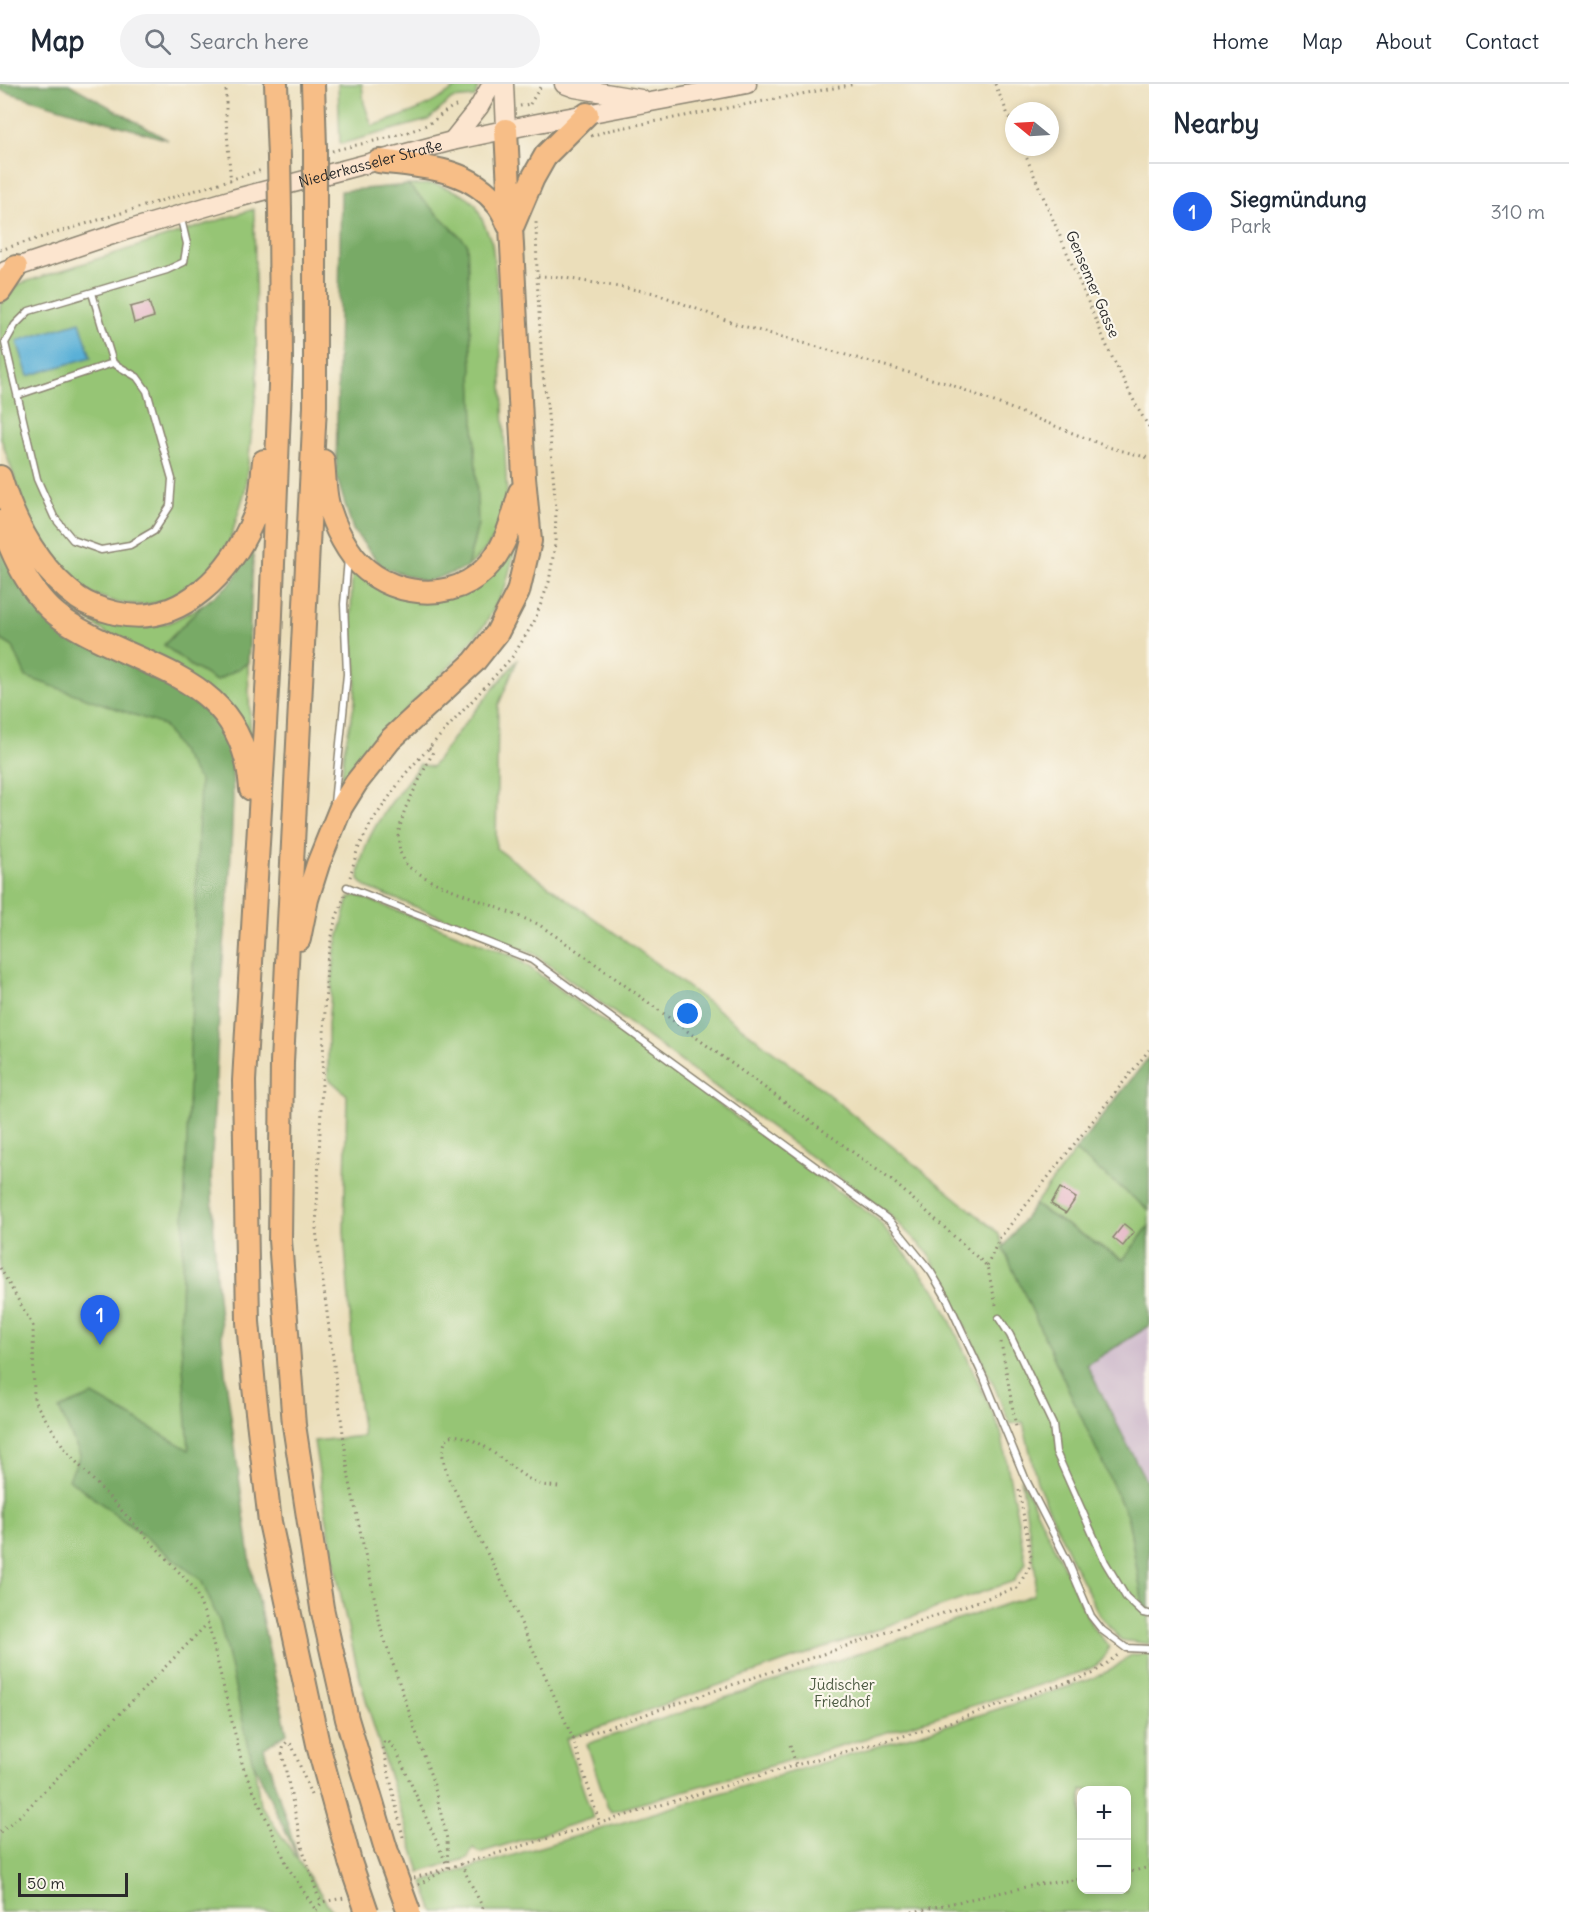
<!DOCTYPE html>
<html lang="en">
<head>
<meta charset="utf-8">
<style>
  body { margin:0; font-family:Delius,sans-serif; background:#f2f2f3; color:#1f2937 }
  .controls { position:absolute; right:18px; bottom:18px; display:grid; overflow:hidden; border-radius:12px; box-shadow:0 3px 9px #0003 }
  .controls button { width:54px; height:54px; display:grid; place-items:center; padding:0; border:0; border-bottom:2px solid #e0e1e3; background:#fff; color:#1f2937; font:30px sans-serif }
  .compass { position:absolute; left:1005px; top:18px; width:54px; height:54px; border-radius:50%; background:#fff; box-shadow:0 3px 9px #0003; rotate:288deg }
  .scale { position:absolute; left:18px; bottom:15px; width:110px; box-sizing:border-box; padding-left:6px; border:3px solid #2b2b2b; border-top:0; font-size:16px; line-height:21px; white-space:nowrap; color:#2b2b2b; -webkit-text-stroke:4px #fbf7ec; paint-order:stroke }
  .you { position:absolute; left:688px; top:930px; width:21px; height:21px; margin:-15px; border:4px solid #fff; border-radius:50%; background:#1a73e8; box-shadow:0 0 0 9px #1a73e833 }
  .badge { display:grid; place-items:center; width:39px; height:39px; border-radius:50%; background:#2563eb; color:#fff; font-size:20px; font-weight:700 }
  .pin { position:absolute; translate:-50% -50px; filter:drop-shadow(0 2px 3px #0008) }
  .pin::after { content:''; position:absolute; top:32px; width:21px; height:18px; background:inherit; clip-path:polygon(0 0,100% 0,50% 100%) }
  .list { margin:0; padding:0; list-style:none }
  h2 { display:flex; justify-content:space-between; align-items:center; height:78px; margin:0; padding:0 24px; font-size:26px }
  h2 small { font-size:20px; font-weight:400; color:#747a83 }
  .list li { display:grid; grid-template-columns:39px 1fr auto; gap:18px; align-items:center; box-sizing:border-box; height:96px; padding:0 24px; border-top:2px solid #e0e1e3 }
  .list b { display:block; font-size:22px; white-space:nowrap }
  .list p { margin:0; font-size:20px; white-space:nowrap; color:#747a83 }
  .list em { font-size:20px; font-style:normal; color:#747a83 }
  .icon { flex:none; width:33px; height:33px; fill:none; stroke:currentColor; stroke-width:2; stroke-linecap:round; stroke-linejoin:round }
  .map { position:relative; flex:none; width:1149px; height:1828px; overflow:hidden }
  header { display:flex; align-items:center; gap:36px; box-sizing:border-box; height:84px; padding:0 30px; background:#fff; border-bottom:2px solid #e0e1e3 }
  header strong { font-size:28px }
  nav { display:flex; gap:33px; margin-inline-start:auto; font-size:21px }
  .search { width:420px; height:54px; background:#f2f2f3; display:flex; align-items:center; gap:15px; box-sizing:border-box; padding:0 21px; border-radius:33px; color:#747a83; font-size:22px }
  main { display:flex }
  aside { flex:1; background:#fff }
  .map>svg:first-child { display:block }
</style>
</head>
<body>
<header>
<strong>Map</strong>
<div class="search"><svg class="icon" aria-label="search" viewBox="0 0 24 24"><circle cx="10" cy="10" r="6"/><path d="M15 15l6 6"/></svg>Search here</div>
<nav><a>Home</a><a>Map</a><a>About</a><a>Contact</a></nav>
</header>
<main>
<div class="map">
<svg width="1149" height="1828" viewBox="0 0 1149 1828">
  <rect width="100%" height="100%" fill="#fbf7ec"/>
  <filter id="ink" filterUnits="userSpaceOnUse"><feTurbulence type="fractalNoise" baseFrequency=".0167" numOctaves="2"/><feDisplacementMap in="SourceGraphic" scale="12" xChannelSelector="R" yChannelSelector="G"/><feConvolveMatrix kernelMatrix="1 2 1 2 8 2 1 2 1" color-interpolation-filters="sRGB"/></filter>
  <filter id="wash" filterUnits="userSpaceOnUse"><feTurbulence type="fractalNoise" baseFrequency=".008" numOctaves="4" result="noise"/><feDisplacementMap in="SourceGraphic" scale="24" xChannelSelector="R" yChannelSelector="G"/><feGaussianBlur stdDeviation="1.35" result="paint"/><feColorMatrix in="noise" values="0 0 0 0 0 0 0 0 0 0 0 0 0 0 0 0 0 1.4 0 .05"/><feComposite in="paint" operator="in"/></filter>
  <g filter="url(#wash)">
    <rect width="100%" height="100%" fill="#ebdeba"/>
    <path fill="#d0bdcd" d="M1149 1242V1403L1087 1281Z"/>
    <path fill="#96c574" stroke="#607850" stroke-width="1.5" fill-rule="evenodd" d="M338 0H362L364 19 372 42C404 32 434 22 460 0H479L475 13 452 15 428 36 340 60Z
      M436 100 463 110 476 121 492 159 498 207 507 414C500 450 493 460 467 484L478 440 408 101Z
      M254 125 257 300 245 407 230 457 210 485 185 509 161 518 143 521 118 519 78 505 48 476 32 444 0 352V221L19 200Z
      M512 462H516L505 504 486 539 453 579 382 649 341 704 344 666 355 618 356 584 351 542 352 482 425 514Z
      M203 521 164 561 191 582 216 597 248 579C248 606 251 632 250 659L77 527 110 541 142 542 169 539Z
      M0 539 201 647 196 1150 230 1518 260 1720 333 1828H0Z
      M518 575 498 622 496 764 633 862 802 989 993 1144 998 1149 1128 1434 1143 1520 1149 1526V1560L1121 1556 1100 1532 1072 1477 1037 1398 1023 1338 1010 1340 992 1297 929 1170 888 1129 534 870 366 803 359 796C359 752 395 715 420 680L432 683 457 649Z
      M357 811 515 873 878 1136 938 1210 1001 1348 1026 1479 1014 1497 566 1655 593 1734 479 1769 473 1764 468 1774 420 1788C399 1719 374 1652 357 1582 338 1508 326 1432 314 1357L363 1352 353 1274 344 1147 347 1011 328 994V940L333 888 335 866 349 814Z
      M1075 1067 1149 1126V1142L1123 1176 1034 1121Z
      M1021 1394 1093 1544 1109 1562C1103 1585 1086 1586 1065 1593L884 1649 611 1728 607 1722 587 1660 1033 1511 1036 1492Z
      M1149 1569V1828H434L423 1798 935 1645 1086 1597 1111 1586 1131 1571ZM1082 1706H1126V1806H1082Z"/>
    <path fill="#78aa66" stroke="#526a48" stroke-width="1.5" d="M0 0H69L168 56 0 6Z
      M408 101 467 159 478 440 467 484 426 498 382 483 353 446 336 391 341 107Z
      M0 455 6 472 134 584 188 613 218 639 232 672 233 713 230 789 220 911 211 1091 216 1191 226 1296 252 1489 287 1649 264 1664 298 1774 252 1676 220 1539 201 1496 69 1395 80 1371 59 1325 93 1311 189 1366 180 1243 200 697 163 641 26 593 13 563 0 555Z
      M254 459 248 579 216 597 191 582 164 561 203 521 231 499Z
      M1149 973V1126L1075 1067Z
      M1034 1121 1123 1176 1149 1142V1242L1087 1281 1149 1403V1526L1143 1520 1128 1434 1003 1164Z"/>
    <path fill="#5ab0d7" stroke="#426e81" stroke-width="1.5" d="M80 238 91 273 28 292 17 257Z"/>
    <g id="blocks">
      <path fill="#e4b2c4" d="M149 218 154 233 134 239 130 223Z
        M1060 1104 1076 1114 1066 1129 1051 1120Z
        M1124 1140 1134 1148 1123 1162 1113 1154Z"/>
    </g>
  </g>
  <g filter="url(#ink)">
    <use href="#blocks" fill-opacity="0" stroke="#8b8472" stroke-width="1.5"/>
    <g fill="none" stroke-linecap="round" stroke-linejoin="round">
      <defs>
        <path id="lane" d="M92 209 113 279 137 293 147 307 172 395 170 422 154 447 130 461 101 466 73 456 54 433 37 395 5 259 15 241 29 227 167 186 184 178 187 160 180 131
          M18 311 113 279
          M334 719 347 590 344 520 348 475
          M347 803 532 876 890 1137 931 1188 947 1215 984 1294 1025 1394 1068 1478 1091 1532 1102 1546 1126 1564 1149 1565
          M999 1234 1010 1251 1053 1341 1056 1368 1105 1478 1126 1513 1143 1529 1149 1530"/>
        <g id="secondary">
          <path d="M504 0 506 46"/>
          <path d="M564 0 575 4 641 15"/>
          <path d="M452 57 479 23 492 0"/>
          <path id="s1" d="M5 187 124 147 233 115 452 57 533 40 747 0"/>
        </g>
        <path id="highway" d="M276 0 279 73
          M313 0 315 63
          M379 77C423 83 468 83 498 121 503 127 506 135 509 142
          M315 116V322L282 978 280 1156 294 1341 322 1524 347 1635 386 1765
          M280 126 281 275 270 556 244 997 248 1238 254 1303 270 1438 319 1665 350 1778
          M513 141 533 94 546 71 587 30
          M0 207 16 183
          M323 377C325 393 324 413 330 427 334 440 341 454 348 465 375 509 445 524 484 486 506 465 512 436 520 408
          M0 393C14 439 38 484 78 514 88 521 103 526 115 529 182 545 233 486 255 431 262 415 262 394 264 377
          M0 437C14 474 32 516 67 538 144 588 243 589 251 705
          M299 855 307 815 318 780 341 723 356 699 390 656 474 578 497 549 518 508 530 457 524 393 506 46"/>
      </defs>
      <use href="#lane" stroke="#8b8472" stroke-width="9"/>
      <use href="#secondary" stroke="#8b8472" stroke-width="21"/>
      <use href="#highway" stroke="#8b8472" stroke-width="26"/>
      <path stroke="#8b8472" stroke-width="3" stroke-dasharray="1.5 4.5" stroke-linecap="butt" d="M226 0V34L231 101
        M995 0 1014 45
        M530 20 542 0
        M520 22 530 20
        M591 52 610 46 855 0
        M1022 63 1109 267 1138 325 1149 343
        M332 67C362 59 395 54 424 42 437 37 446 23 460 21
        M0 166 262 86
        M538 192 559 193 655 209 736 240 949 300 1108 363 1149 374
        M429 664 433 668 405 725 398 750 400 768 407 782 431 797 538 840 582 870 895 1099 987 1182 997 1225
        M350 793 357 767 371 739 406 689 513 572 534 538 549 498 555 460 556 425 547 319 542 282 537 192 536 135
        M345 811 335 837 327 877 316 1146 349 1394 381 1545 434 1701 447 1755 448 1784
        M987 1182 999 1155 1149 966
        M0 1184 33 1242 34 1317 67 1368 194 1504 208 1539
        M1001 1258 1016 1343
        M558 1403C552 1402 545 1402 539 1400 511 1389 480 1347 449 1352 438 1366 444 1379 449 1395L506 1506 557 1618 573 1655 600 1740
        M573 1655 1017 1504 1029 1484 1031 1473 1019 1406
        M790 1661 796 1681
        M311 1711 292 1661 287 1658 284 1661 282 1669 303 1766 318 1812 322 1818
        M0 1748 22 1730 208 1539 243 1683 289 1785 317 1828
        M403 1753 383 1663 384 1659 388 1657 396 1666 447 1781
        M461 1780 485 1828
        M1126 1789 1149 1783
        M414 1794 796 1681 929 1645 1092 1590 1118 1571
        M418 1801 441 1788
        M316 1826 322 1818 344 1814
        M912 1828 1039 1800 1082 1795"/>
      <use href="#lane" stroke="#fff" stroke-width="6"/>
      <use href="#secondary" stroke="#fce5cf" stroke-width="18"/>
      <use href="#highway" stroke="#f7be87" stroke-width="22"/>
      <defs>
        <path id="highway-bridge" d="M315 63V116
          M279 73 280 126
          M386 1765 409 1828
          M350 1778 367 1828"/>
      </defs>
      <use href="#highway-bridge" stroke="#8b8472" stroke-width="26" stroke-linecap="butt"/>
      <use href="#highway-bridge" stroke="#f7be87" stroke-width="22"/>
    </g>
  </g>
  <g text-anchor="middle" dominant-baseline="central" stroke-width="4.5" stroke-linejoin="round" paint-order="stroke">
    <g font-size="15" fill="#2b2b2b" stroke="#fbf7ec">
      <text stroke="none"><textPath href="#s1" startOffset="381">Niederkasseler Straße</textPath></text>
      <text transform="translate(1093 200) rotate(67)">Gensemer Gasse</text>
    </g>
    <g font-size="15" fill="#4b5941" stroke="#fbf7ec">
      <text x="842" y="1600">Jüdischer<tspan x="842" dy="17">Friedhof</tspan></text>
    </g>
  </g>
</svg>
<div class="controls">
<button>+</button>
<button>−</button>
</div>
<svg class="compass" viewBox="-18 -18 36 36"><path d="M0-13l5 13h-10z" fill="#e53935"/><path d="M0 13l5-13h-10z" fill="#747a83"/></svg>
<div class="scale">50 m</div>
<div class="you"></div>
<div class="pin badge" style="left:100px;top:1261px">1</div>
</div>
<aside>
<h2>Nearby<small></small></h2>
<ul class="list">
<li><span class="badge">1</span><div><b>Siegmündung</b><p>Park</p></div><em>310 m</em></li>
</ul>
</aside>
</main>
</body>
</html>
